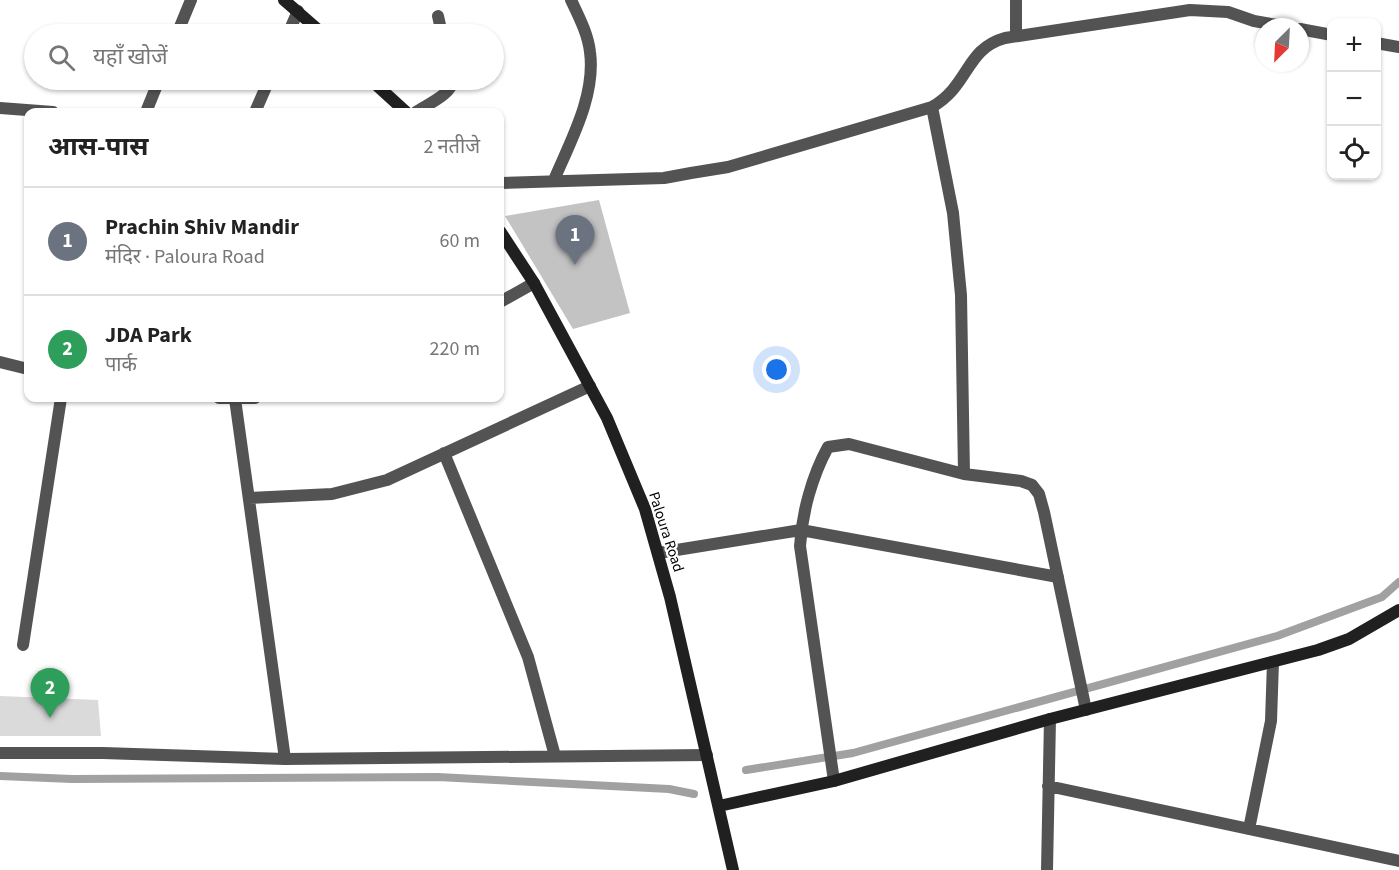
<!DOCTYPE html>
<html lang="hi">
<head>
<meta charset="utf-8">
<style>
  body { margin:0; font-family:"Source Sans 3","Noto Sans Devanagari",sans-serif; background:#f6f6f6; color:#222 }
  .controls { position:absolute; right:18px; top:18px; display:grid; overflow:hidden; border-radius:12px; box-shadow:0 2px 4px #0004 }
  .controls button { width:54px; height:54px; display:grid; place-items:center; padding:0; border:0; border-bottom:2px solid #e0e0e0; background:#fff; color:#222; font:30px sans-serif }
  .compass { position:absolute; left:1255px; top:18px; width:54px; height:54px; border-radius:50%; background:#fff; box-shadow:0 2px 4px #0004; rotate:204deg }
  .you { position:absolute; left:777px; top:370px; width:21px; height:21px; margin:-15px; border:4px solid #fff; border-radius:50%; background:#1a73e8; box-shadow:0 0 0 9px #1a73e833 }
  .badge { display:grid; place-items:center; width:39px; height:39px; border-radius:50%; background:#000; color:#fff; font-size:20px; font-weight:700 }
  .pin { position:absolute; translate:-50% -50px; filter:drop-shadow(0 2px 3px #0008) }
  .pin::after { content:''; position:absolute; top:32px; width:21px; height:18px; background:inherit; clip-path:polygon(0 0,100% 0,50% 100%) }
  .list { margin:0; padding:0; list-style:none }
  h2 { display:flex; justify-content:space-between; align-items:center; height:78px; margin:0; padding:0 24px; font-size:26px }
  h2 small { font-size:20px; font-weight:400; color:#767676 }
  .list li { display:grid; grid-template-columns:39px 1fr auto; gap:18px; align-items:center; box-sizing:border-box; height:108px; padding:0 24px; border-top:2px solid #e0e0e0 }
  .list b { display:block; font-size:22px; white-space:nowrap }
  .list p { margin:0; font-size:20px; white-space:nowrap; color:#767676 }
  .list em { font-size:20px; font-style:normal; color:#767676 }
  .icon { flex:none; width:33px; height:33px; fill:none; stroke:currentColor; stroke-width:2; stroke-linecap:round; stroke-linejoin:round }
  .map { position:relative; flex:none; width:1399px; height:870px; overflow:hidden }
  .search { position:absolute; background:#fff; box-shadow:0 2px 4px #0004; left:24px; top:24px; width:480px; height:66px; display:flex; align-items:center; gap:15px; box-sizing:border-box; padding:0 21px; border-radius:33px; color:#767676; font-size:22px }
  .panel { position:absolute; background:#fff; box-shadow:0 2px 4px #0004; left:24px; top:108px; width:480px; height:294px; border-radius:12px }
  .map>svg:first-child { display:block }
</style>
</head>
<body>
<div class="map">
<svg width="1399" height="870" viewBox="0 0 1399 870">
  <rect width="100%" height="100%" fill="#fff"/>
  <path fill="#dadada" d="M0 696 98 700 101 736H0Z"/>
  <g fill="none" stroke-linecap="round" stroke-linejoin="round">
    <path stroke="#a1a1a1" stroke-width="8" d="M746 770 853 753 1277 636 1382 597 1399 582
      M0 776 72 779 438 777 669 789 694 794"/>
  </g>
  <path fill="#c3c3c3" d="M599 200 630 313 573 329 505 216Z"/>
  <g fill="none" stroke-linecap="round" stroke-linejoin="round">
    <path stroke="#535353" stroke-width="12" d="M1016 0V36
      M438 16 442 34
      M1300 29 1332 35
      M177 34 191 0
      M288 34 298 11
      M1376 43 1399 47
      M932 107 953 213 961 295 964 474
      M0 108 53 112
      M146 112 159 80
      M255 112 269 80
      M416 112C428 104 452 94 453 80
      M554 180C570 142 596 96 590 52 588 34 579 17 571 0
      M500 183 664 178 691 173 728 167 932 107C970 85 965 49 1005 38L1190 10 1228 12 1254 21 1289 27
      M500 302 534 283
      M0 362 28 369
      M219 398H255
      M235 399 285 759
      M444 453 528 657 555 756
      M249 498 332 494 387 480 590 386
      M658 553 801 530 1058 577
      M23 645 61 398
      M0 753H103L285 759 707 755
      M834 781 800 546C802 513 812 476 828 447L849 444 964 474 1021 481 1032 485 1039 494 1044 512 1086 710
      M1048 786 1399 861
      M1249 829 1271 721 1273 662
      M1047 870 1050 719"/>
    <path stroke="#202020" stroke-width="12" d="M284 0 323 34
      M371 80 406 112
      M500 231 534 283 607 418 645 509 670 597 733 870
      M719 806 834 781 1050 719 1318 650 1349 639 1399 610"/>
  </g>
  <g text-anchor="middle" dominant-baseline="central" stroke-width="4.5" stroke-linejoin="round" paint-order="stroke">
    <g font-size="15" fill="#000" stroke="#fff">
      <text transform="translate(666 532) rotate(72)">Paloura Road</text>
    </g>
  </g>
</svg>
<div class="controls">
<button>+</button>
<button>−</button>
<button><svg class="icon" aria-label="locate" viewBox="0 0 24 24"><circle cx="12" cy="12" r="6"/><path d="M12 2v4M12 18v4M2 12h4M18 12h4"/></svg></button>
</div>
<svg class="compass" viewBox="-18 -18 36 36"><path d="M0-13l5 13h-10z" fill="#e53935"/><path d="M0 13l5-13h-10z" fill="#767676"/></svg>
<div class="you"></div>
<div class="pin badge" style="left:575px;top:265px;background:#6b7280">1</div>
<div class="pin badge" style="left:50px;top:718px;background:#2e9e5b">2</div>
<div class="search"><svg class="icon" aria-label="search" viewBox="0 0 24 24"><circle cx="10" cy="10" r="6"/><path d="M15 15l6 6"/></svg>यहाँ खोजें</div>
<section class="panel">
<h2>आस-पास<small>2 नतीजे</small></h2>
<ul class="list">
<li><span class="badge" style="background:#6b7280">1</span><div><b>Prachin Shiv Mandir</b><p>मंदिर · Paloura Road</p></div><em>60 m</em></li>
<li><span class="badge" style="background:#2e9e5b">2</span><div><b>JDA Park</b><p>पार्क</p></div><em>220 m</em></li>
</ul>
</section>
</div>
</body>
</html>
